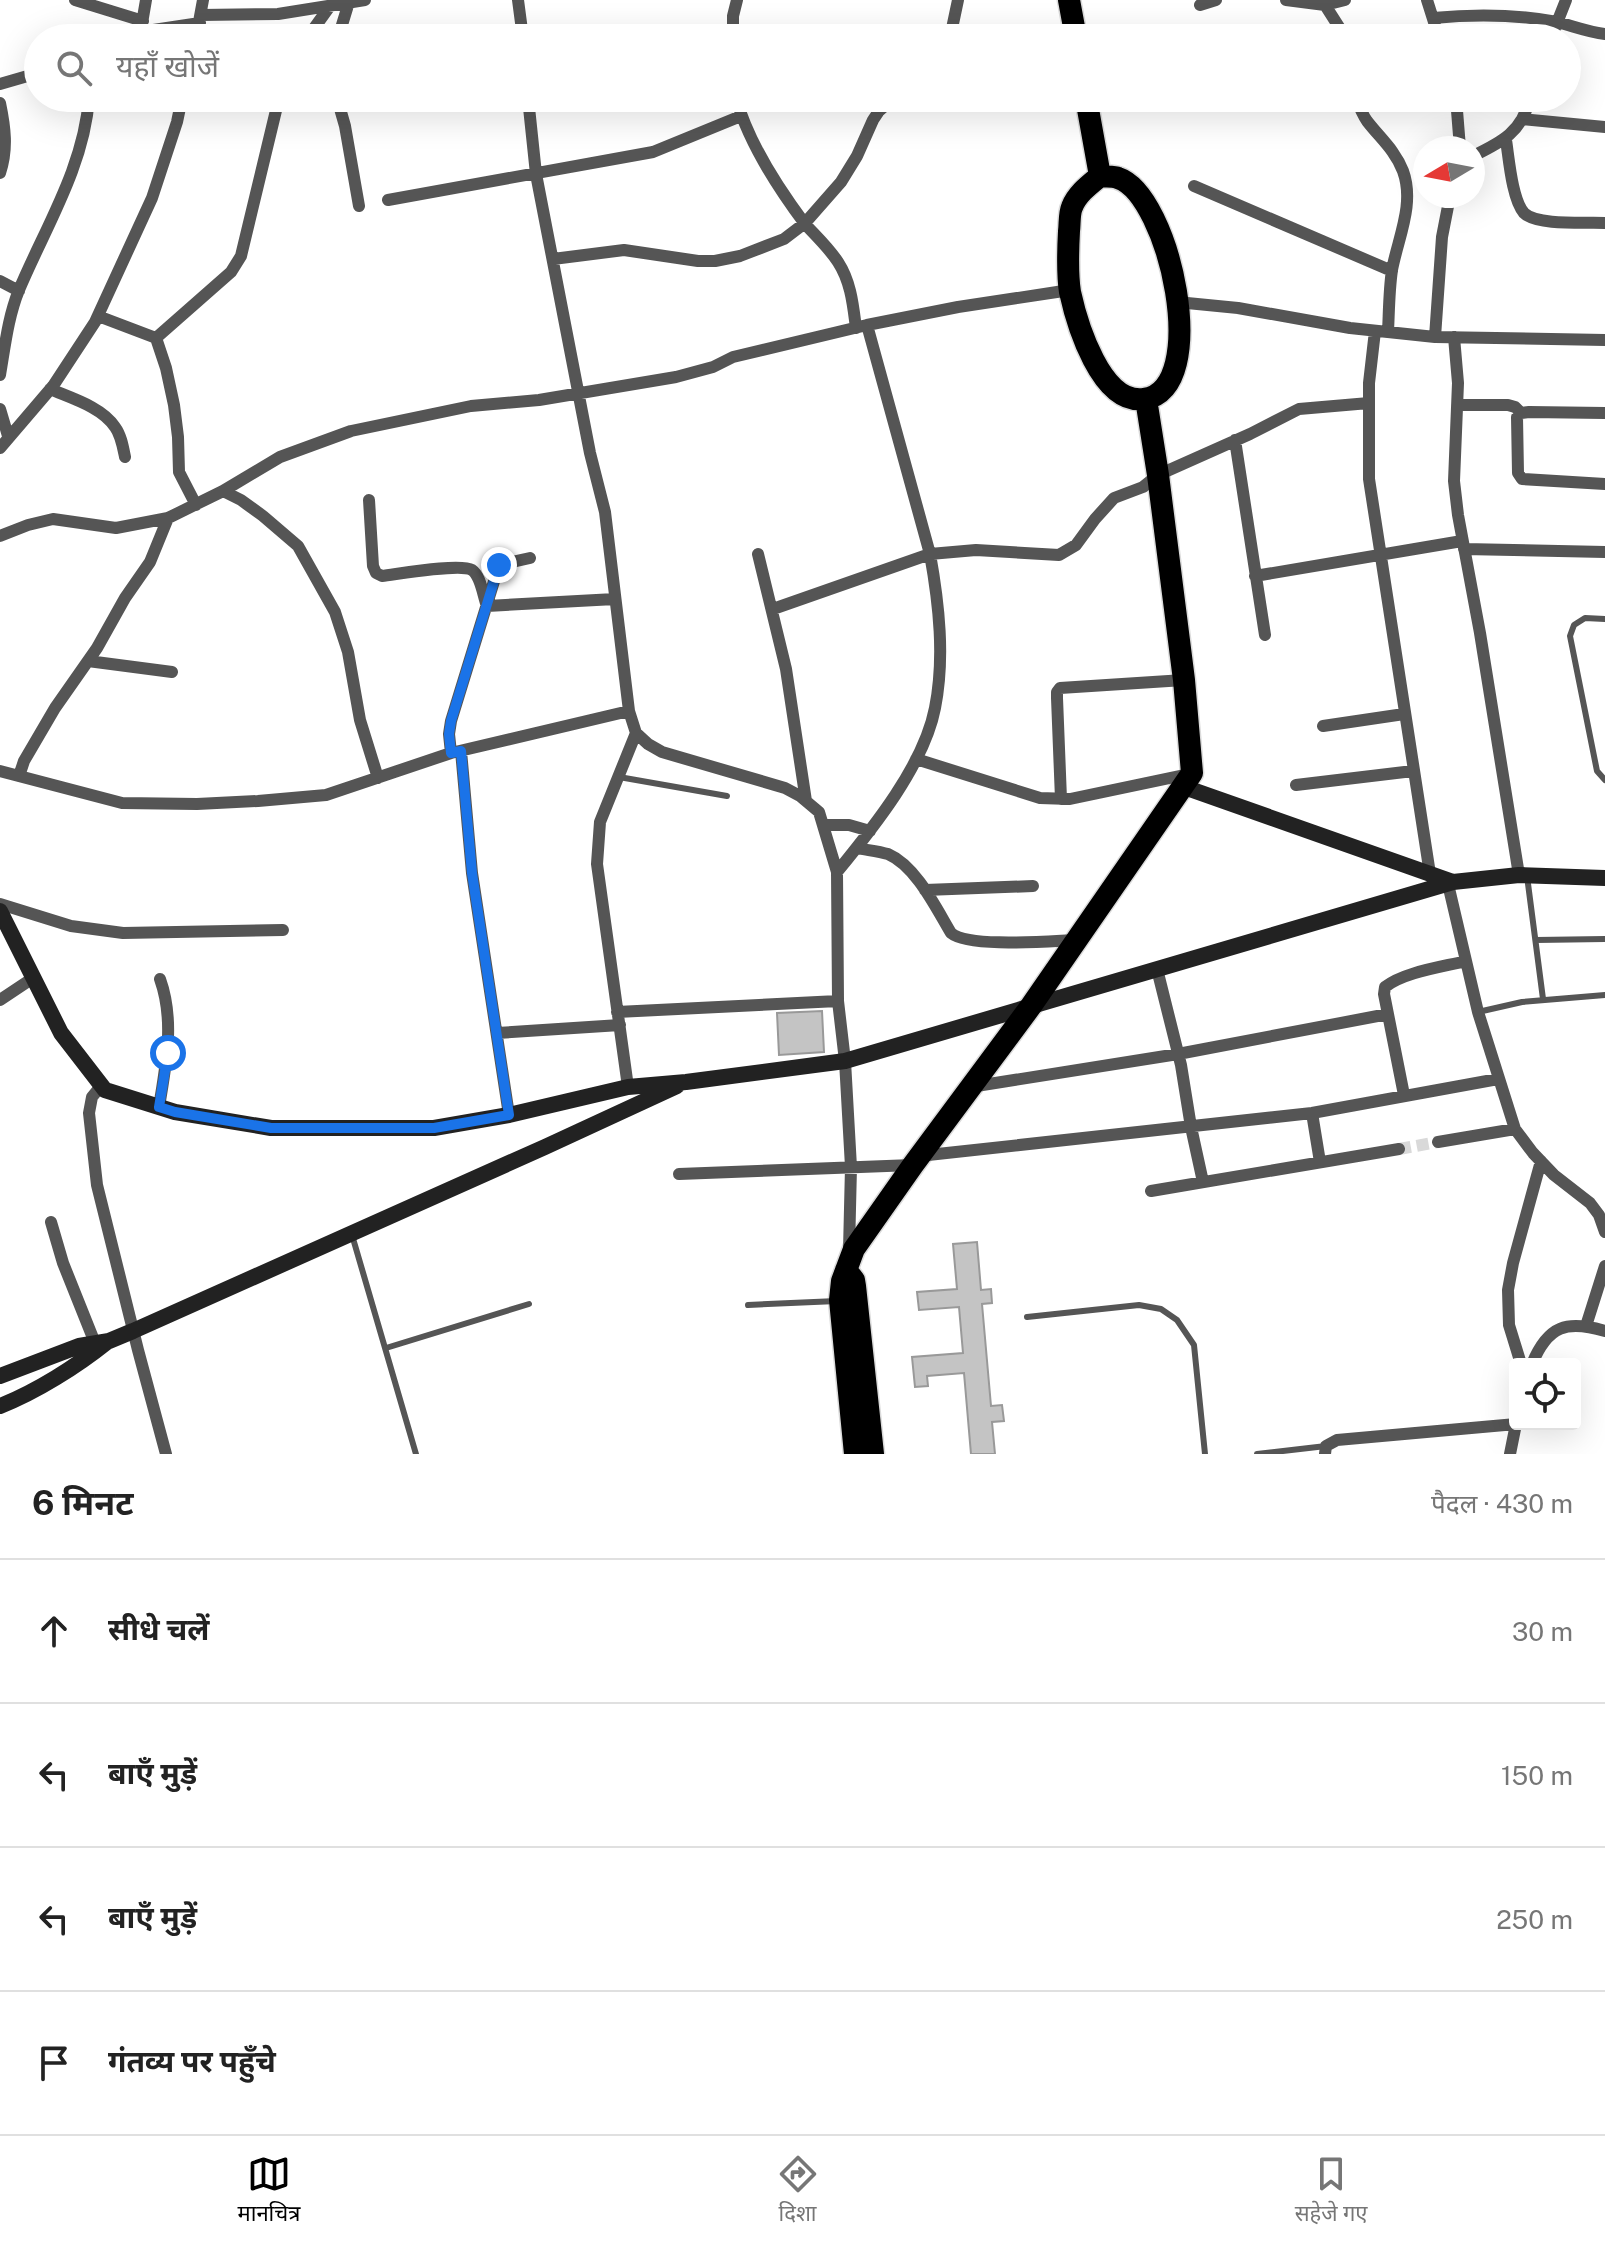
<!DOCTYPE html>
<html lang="hi">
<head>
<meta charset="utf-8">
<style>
  body { margin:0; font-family:"Public Sans","Noto Sans Devanagari",sans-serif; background:#f2f2f2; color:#222 }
  .controls { position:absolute; right:24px; bottom:24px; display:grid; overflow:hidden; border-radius:8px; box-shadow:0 8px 32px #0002 }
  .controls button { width:72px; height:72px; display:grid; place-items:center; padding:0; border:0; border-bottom:2px solid #e0e0e0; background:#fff; color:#222; font:40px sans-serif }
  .compass { position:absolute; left:1413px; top:136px; width:72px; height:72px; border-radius:50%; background:#fff; box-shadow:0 8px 32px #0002; rotate:260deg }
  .stop { position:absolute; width:24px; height:24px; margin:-18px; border:6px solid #1a73e8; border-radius:50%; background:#fff }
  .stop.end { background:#1a73e8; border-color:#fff; box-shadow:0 2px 8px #0008 }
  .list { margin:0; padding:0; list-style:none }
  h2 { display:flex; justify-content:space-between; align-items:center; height:104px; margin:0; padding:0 32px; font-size:34px }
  h2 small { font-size:26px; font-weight:400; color:#767676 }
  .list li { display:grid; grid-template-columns:52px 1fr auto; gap:24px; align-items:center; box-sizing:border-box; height:144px; padding:0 32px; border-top:2px solid #e0e0e0 }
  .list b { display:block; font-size:30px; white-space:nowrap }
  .list em { font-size:26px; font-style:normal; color:#767676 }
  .icon { flex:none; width:44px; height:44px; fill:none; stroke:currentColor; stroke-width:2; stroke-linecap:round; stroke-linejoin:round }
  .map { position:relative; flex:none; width:1605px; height:1454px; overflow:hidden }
  .search { position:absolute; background:#fff; box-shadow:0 8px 32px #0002; left:24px; right:24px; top:24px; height:88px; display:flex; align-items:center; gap:20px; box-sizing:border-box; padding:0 28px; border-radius:44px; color:#767676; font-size:30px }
  .sheet { height:680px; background:#fff }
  nav { display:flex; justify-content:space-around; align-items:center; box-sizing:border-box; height:112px; border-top:2px solid #e0e0e0; background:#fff; font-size:22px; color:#767676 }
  nav a { display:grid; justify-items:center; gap:4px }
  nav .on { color:#000 }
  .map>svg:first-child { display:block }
</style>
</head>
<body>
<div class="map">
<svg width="1605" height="1454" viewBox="0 0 1605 1454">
  <rect width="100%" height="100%" fill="#fff"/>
  <path fill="#c4c4c4" stroke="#999" stroke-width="2" d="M822 1011 824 1052 779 1055 777 1013Z
    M977 1242 981 1290 991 1289 992 1303 982 1304 991 1406 1002 1405 1004 1421 992 1422 995 1454H971L964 1373 927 1376 928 1386 915 1387 912 1357 963 1353 959 1307 919 1310 917 1292 957 1289 953 1244Z"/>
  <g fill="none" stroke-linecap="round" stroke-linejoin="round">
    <path stroke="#d9d9d9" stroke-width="12" stroke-dasharray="12 6" stroke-linecap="butt" d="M1399 1149 1438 1142"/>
    <defs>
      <path id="highway" d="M1069 0 1076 38
        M1086 98 1100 176
        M1100 176C1105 177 1113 176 1118 178 1170 195 1212 390 1144 399 1101 405 1077 324 1070 292 1067 273 1068 250 1069 231 1070 224 1069 214 1072 207 1077 194 1089 185 1100 176Z
        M846 1270 854 1280 855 1286 873 1454
        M855 1454 840 1300 842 1281 854 1249 913 1165 1031 1006 1192 773 1184 680 1158 475 1146 399"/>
    </defs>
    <use href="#highway" stroke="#dbdbdb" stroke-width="25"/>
    <path stroke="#555" stroke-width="6" d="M1605 619 1585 618 1574 625 1570 636 1597 771 1605 780
      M619 777 727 796
      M1527 876 1543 999
      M1536 940 1605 939
      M1478 1012 1522 1002 1605 995
      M352 1235 416 1454
      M748 1305 837 1301
      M1027 1317 1139 1305 1161 1309 1177 1320 1194 1345 1205 1454
      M386 1348 529 1304
      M1257 1454 1326 1446"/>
    <path stroke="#555" stroke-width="12" d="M75 0 143 21
      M518 0 523 38
      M1286 0 1325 5 1345 0
      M1427 0 1439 38
      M1200 5 1216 0
      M1325 5 1346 38
      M201 15 278 14 365 0
      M1433 18C1475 14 1515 14 1557 22 1573 26 1588 32 1605 34
      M141 29 146 0
      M123 38 140 32 200 23
      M196 38 203 0
      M307 38 330 6
      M338 38 349 2
      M733 38V16L737 0
      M950 38 958 0
      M1551 38 1566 0
      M0 84 38 73
      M337 98 345 126 359 206
      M528 98 536 174 590 453 605 512 629 711 636 733 648 744 662 752 785 788 800 796 819 812 837 872 838 1001 845 1061 851 1167 849 1250
      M736 98C748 141 778 188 805 224 816 236 829 248 838 262 851 282 853 305 856 328
      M1356 98C1359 106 1362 114 1367 121 1380 138 1395 150 1403 171 1415 204 1398 238 1392 270 1389 290 1389 312 1388 332
      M1456 98 1460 148
      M0 103C5 127 8 149 0 173
      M1522 119 1605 127
      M1506 140C1509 159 1512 199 1524 213 1537 226 1587 222 1605 223
      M1473 156C1502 142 1522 132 1530 98
      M1194 186 1392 271
      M388 200 653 152 741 116
      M553 259 624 250 698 261H715L740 256 784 239 805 223 841 182 857 156 873 120 879 111 894 98
      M0 281 19 291
      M1177 302 1238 308 1350 328 1435 337 1605 340
      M98 316 156 338 231 272 241 256 279 98
      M867 325 958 307 1070 290
      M1375 331 1369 383V479L1430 874
      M1435 337 1442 237 1450 196
      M1454 337 1458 383 1454 481 1458 515 1480 633 1519 875
      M156 338 166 368 174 405 178 437 179 472 196 505
      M0 375C5 346 8 317 19 290 45 228 84 167 89 98
      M50 389C71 398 102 407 115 427 121 435 123 447 125 457
      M1458 405H1508L1515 407 1521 413
      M0 409 8 436
      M1605 413 1529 412 1521 413 1517 417 1518 473 1522 479 1605 484
      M1235 440 1265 635
      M0 448 53 386 95 322 152 198 177 122 182 98
      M223 491 241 500 263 516 298 546 335 612 348 652 360 720 378 778
      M369 500 373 566 376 573 382 576C399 574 460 563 472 570 481 576 483 596 487 606L615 599
      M0 536 28 525 53 519 116 528 168 518 223 491 280 457 351 431 471 406 539 400 676 377 713 367 733 357 867 325 930 554C939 604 945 658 935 708 924 765 873 828 837 872
      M1464 549 1605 552
      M758 554 786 669 806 801
      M1255 576 1462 541
      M773 609 930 554 976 550 1059 555 1076 545 1095 519 1114 498 1143 487 1158 475 1250 434 1299 409 1369 403
      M88 661 172 672
      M1323 726 1404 714
      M461 751 472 873 509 1115
      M451 753 449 734 451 721 499 565 530 558
      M916 759 1040 798 1070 799 1189 774
      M0 771 122 803 197 804 258 801 326 795 451 753 629 711
      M19 776 24 761 55 708 97 648 125 598 150 562 168 518
      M1296 785 1413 771
      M1061 799 1057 698V692L1060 688 1184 680
      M823 825H849L870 831
      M857 848C866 850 878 851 888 854 916 866 936 908 951 933 969 948 1049 941 1075 940
      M1448 884 1478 1012 1515 1129 1533 1153 1554 1175 1590 1203 1599 1215 1605 1232
      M925 890 1033 886
      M0 904 71 926 123 933 283 930
      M1157 969 1181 1065 1191 1127 1203 1182
      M0 1000 33 978
      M617 1012 838 1001
      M497 1033 620 1025
      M101 1086 92 1097 89 1113 97 1185 138 1350 166 1454
      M628 1087 597 864 600 822 636 733
      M970 1087 1178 1054 1388 1014
      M1404 1095 1384 994 1385 987C1404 972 1442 967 1466 961
      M159 1107C166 1064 175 1021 160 979
      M1312 1113 1320 1162
      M1438 1142 1515 1129
      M919 1156 1312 1113 1498 1079
      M679 1174 913 1165
      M1151 1191 1399 1149
      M51 1222 63 1263 95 1343
      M1586 1326 1605 1266
      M1521 1364 1509 1325 1508 1290 1513 1263 1541 1161
      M1532 1364C1548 1325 1567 1320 1605 1331
      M1325 1454 1326 1446 1337 1440 1516 1424
      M1510 1454 1516 1424"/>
    <path stroke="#222" stroke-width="16" d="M1184 787 1453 882
      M0 911 61 1033 105 1090 175 1112 271 1128H434L509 1115 628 1087 686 1082 845 1061 1453 882 1519 875 1605 878
      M0 1376 79 1346 109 1341 133 1331 545 1147 677 1086
      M0 1406C36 1392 77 1366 107 1342"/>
    <use href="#highway" stroke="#000" stroke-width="22"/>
  </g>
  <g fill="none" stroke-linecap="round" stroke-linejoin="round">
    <path stroke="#1a73e8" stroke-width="10" d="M168 1053 159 1107 175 1112 271 1128H434L509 1115 472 873 461 751 451 753 449 734 451 721 499 565"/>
  </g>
</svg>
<div class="controls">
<button><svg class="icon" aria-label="locate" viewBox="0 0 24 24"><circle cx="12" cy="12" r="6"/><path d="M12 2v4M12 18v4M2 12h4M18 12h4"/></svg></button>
</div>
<svg class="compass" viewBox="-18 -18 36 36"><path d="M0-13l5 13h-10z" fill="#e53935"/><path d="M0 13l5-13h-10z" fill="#767676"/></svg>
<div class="stop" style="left:168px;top:1053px"></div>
<div class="stop end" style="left:499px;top:565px"></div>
<div class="search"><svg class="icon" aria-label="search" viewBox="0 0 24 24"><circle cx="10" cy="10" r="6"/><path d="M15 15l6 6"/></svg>यहाँ खोजें</div>
</div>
<section class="sheet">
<h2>6 मिनट<small>पैदल · 430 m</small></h2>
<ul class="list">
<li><svg class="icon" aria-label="ahead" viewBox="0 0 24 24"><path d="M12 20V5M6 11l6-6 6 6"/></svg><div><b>सीधे चलें</b></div><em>30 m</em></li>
<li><svg class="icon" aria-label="left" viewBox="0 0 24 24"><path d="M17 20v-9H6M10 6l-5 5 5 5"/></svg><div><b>बाएँ मुड़ें</b></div><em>150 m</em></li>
<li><svg class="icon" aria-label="left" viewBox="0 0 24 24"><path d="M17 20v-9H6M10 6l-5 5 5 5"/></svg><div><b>बाएँ मुड़ें</b></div><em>250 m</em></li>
<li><svg class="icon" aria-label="arrive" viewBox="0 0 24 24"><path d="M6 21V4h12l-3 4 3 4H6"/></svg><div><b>गंतव्य पर पहुँचे</b></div></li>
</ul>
</section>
<nav>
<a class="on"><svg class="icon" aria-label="map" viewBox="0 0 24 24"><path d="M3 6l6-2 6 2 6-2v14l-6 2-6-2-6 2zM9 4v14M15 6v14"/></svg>मानचित्र</a>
<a><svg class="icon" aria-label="directions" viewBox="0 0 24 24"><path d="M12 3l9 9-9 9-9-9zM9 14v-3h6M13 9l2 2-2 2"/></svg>दिशा</a>
<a><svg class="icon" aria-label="saved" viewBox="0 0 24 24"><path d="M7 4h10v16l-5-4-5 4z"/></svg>सहेजे गए</a>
</nav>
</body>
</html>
